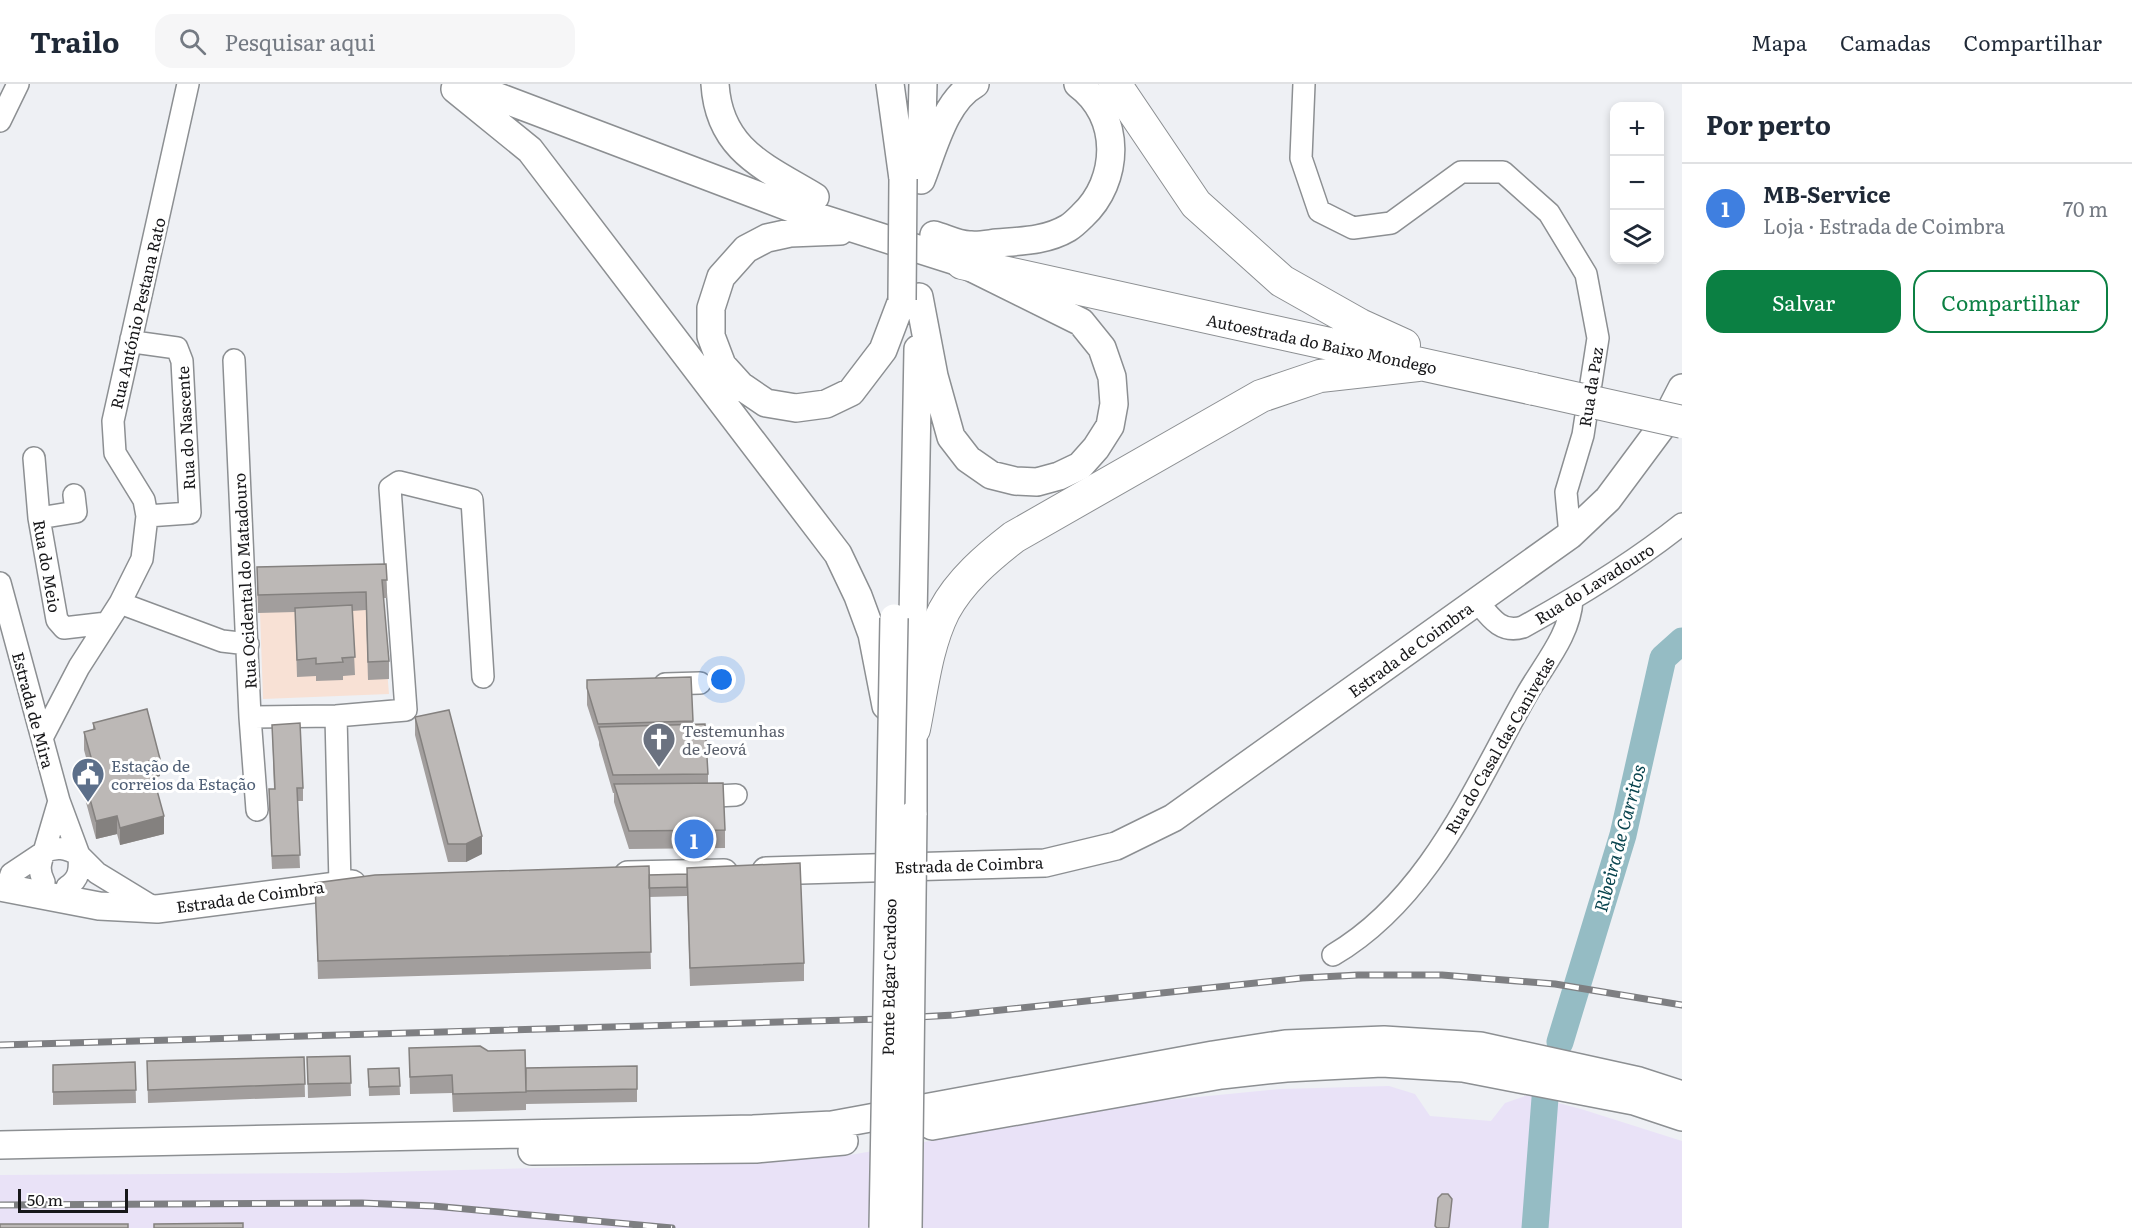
<!DOCTYPE html>
<html lang="pt">
<head>
<meta charset="utf-8">
<style>
  body { margin:0; font-family:Literata,serif; background:#f6f6f7; color:#1f2937 }
  .controls { position:absolute; right:18px; top:18px; display:grid; overflow:hidden; border-radius:12px; box-shadow:0 3px 9px #0003 }
  .controls button { width:54px; height:54px; display:grid; place-items:center; padding:0; border:0; border-bottom:2px solid #e0e1e3; background:#fff; color:#1f2937; font:30px sans-serif }
  .scale { position:absolute; left:18px; bottom:15px; width:110px; box-sizing:border-box; padding-left:6px; border:3px solid #171719; border-top:0; font-size:16px; line-height:21px; white-space:nowrap; color:#171719; -webkit-text-stroke:4px #fff; paint-order:stroke }
  .you { position:absolute; left:722px; top:596px; width:21px; height:21px; margin:-15px; border:4px solid #fff; border-radius:50%; background:#1a73e8; box-shadow:0 0 0 9px #1a73e833 }
  .badge { display:grid; place-items:center; width:39px; height:39px; border-radius:50%; background:#0b8043; color:#fff; font-size:20px; font-weight:700 }
  .pin { position:absolute; translate:-50% -50%; border:3px solid #fff; box-shadow:0 2px 6px #0006 }
  .list { margin:0; padding:0; list-style:none }
  h2 { display:flex; justify-content:space-between; align-items:center; height:78px; margin:0; padding:0 24px; font-size:26px }
  h2 small { font-size:20px; font-weight:400; color:#747a83 }
  .list li { display:grid; grid-template-columns:39px 1fr auto; gap:18px; align-items:center; box-sizing:border-box; height:90px; padding:0 24px; border-top:2px solid #e0e1e3 }
  .list b { display:block; font-size:22px; white-space:nowrap }
  .list p { margin:0; font-size:20px; white-space:nowrap; color:#747a83 }
  .list em { font-size:20px; font-style:normal; color:#747a83 }
  .actions { display:flex; gap:12px; padding:18px 24px }
  .actions a { flex:1; padding:14px 0; border:2px solid #0b8043; border-radius:18px; text-align:center; font-size:21px; color:#0b8043 }
  .actions .main { background:#0b8043; color:#fff }
  .icon { flex:none; width:33px; height:33px; fill:none; stroke:currentColor; stroke-width:2; stroke-linecap:round; stroke-linejoin:round }
  .map { position:relative; flex:none; width:1682px; height:1144px; overflow:hidden }
  header { display:flex; align-items:center; gap:36px; box-sizing:border-box; height:84px; padding:0 30px; background:#fff; border-bottom:2px solid #e0e1e3 }
  header strong { font-size:28px }
  nav { display:flex; gap:33px; margin-inline-start:auto; font-size:21px }
  .search { width:420px; height:54px; background:#f6f6f7; display:flex; align-items:center; gap:15px; box-sizing:border-box; padding:0 21px; border-radius:18px; color:#747a83; font-size:22px }
  main { display:flex }
  aside { flex:1; background:#fff }
  .map>svg:first-child { display:block }
</style>
</head>
<body>
<header>
<strong>Trailo</strong>
<div class="search"><svg class="icon" aria-label="search" viewBox="0 0 24 24"><circle cx="10" cy="10" r="6"/><path d="M15 15l6 6"/></svg>Pesquisar aqui</div>
<nav><a>Mapa</a><a>Camadas</a><a>Compartilhar</a></nav>
</header>
<main>
<div class="map">
<svg width="1682" height="1144" viewBox="0 0 1682 1144">
  <rect width="100%" height="100%" fill="#eef0f4"/>
  <path fill="#e9e2f7" d="M1389 1002 1415 1010 1430 1032 1491 1037 1505 1019 1528 1011 1581 1025 1682 1057V1144H0V1091L343 1089 763 1078 850 1071 1157 1017 1280 1005Z"/>
  <path fill="#f8e1d5" d="M386 498 382 514V525L389 610 263 615 260 529H258L257 501Z"/>
  <g fill="none" stroke-linecap="round" stroke-linejoin="round">
    <path stroke="#95bcc4" stroke-width="27" d="M1560 958 1623 751 1663 574 1682 557
      M1535 1144 1545 1014"/>
    <defs>
      <path id="minor" d="M1304 0 1301 74 1319 127 1353 144 1391 139 1461 88H1503L1549 129 1586 190 1598 254 1583 351 1566 408 1570 451
        M0 37 18 0
        M131 255 141 259 177 264 182 277 190 429 147 432
        M234 276 250 633 336 632 406 626 390 404 399 398 472 416 483 593
        M34 374 39 434 57 536 64 544 107 539
        M39 434 76 428 74 411
        M0 499 59 717 79 771 97 789 156 825
        M1477 517C1490 533 1501 550 1523 543 1579 512 1632 480 1682 440
        M120 519 222 557 248 560
        M665 600 700 599
        M336 632 340 800
        M250 633 257 726
        M42 654 79 583 120 519 142 475 147 432 144 416 115 369 113 337 188 0
        M695 713 736 711
        M11 790 44 768 59 717
        M44 798C38 786 40 780 44 768 57 762 66 764 79 771 80 784 80 795 67 803
        M1333 871C1430 814 1474 703 1527 610 1544 580 1570 551 1572 516"/>
      <path id="major" d="M464 0 802 128 962 179 1081 238 1102 264 1112 293 1114 320 1110 342 1096 364 1080 382 1059 392 1037 398 1015 397 991 391 968 375 951 353 934 292 919 213
        M715 0C719 66 765 83 815 113
        M890 0 903 95
        M455 5 530 66 838 470 858 512 872 550 886 622
        M921 77 923 0
        M921 96C933 66 945 16 975 0
        M840 147 790 149 767 154 746 165 721 193 711 224V252L722 281 741 302 766 319 796 324 826 320 851 308 883 266 902 216
        M934 151C945 154 958 161 970 161 978 162 988 160 997 159 1021 157 1046 157 1068 144 1073 141 1078 136 1082 132 1120 97 1122 32 1078 0
        M913 731V534L918 265
        M766 787 1045 779 1116 762 1173 734 1570 451 1608 415 1663 341 1682 304
        M628 791 724 789
        M0 803 99 822 157 825 352 800
        M932 1042 1221 991 1286 984 1382 979 1463 984 1634 1017 1682 1033
        M0 1061 753 1045 832 1041 1213 971 1285 960 1384 956 1480 962 1639 997 1682 1011
        M532 1067 756 1065 844 1057"/>
      <path id="highway" d="M1115 0 1196 120 1282 197 1360 241 1404 261
        M962 179 1534 305
        M914 645C922 606 926 563 944 527 960 497 987 474 1014 453L1261 312 1320 292 1418 281"/>
    </defs>
    <use href="#minor" stroke="#8c8f92" stroke-width="24"/>
    <use href="#major" stroke="#8c8f92" stroke-width="30"/>
    <use href="#highway" stroke="#8c8f92" stroke-width="34"/>
    <use href="#minor" stroke="#fff" stroke-width="21"/>
    <use href="#major" stroke="#fff" stroke-width="27"/>
    <use href="#highway" stroke="#fff" stroke-width="32"/>
    <defs>
      <path id="rail" d="M0 961 881 935 954 931 1302 894 1358 891H1442L1555 900 1682 921
        M0 1121 362 1119 433 1122 672 1144"/>
    </defs>
    <use href="#rail" stroke="#7e7f82" stroke-width="7"/>
    <use href="#rail" stroke="#fff" stroke-width="4.5" stroke-dasharray="14" stroke-linecap="butt"/>
    <defs>
      <path id="major-bridge" d="M902 216 903 95
        M883 1144 894 534
        M908 1144 913 731"/>
      <path id="highway-bridge" d="M1534 305 1682 338"/>
    </defs>
    <use href="#major-bridge" stroke="#8c8f92" stroke-width="30" stroke-linecap="butt"/>
    <use href="#highway-bridge" stroke="#8c8f92" stroke-width="34" stroke-linecap="butt"/>
    <use href="#major-bridge" stroke="#fff" stroke-width="27"/>
    <use href="#highway-bridge" stroke="#fff" stroke-width="32"/>
  </g>
  <path fill="#a29e9d" d="M386 480 387 514H383L389 577V595L368 596 366 526 352 527 355 591 343 592V596L316 597V592L297 593 295 528 258 529 257 483Z
    M691 593 693 641 708 690V699L725 746V764L629 765 614 718V709H613L599 661V658L587 621V596Z
    M415 633 482 770 466 778H448L415 651Z
    M93 639 160 692 154 694 164 750 120 761 117 750 96 755 84 711V693L91 692 84 666V648L93 646Z
    M272 641 303 704V717H297L300 784 272 785 269 719V705H274Z
    M687 790 804 879V897L690 902 687 806V812L649 813 651 885 318 895 315 799Z
    M409 964 488 967 526 984 637 982V1018L526 1020V1026L453 1028 452 1009 410 1010Z
    M350 972 351 1012 308 1014 307 973Z
    M304 973 305 1013 148 1019 147 977Z
    M135 978 136 1019 53 1021V981Z
    M399 984 400 1011 369 1012 368 985Z"/>
  <path fill="#84817f" d="M160 675V692L149 695V677Z
    M117 732V750L96 755V737Z
    M164 732V750L120 761V744Z
    M482 752V770L466 778V760Z"/>
  <path fill="#bcb8b6" stroke="#84817f" stroke-width="1.5" d="M386 480 387 496H382L389 577 368 578 366 508 258 511 257 483Z
    M352 521 355 573 342 574 343 578 316 580V574L297 576 295 524Z
    M691 593 693 637 598 640 587 604V596Z
    M147 625 160 675 149 677 164 732 120 744 117 732 96 737 84 693 96 691 84 648 95 645 93 639Z
    M449 626 482 752 466 760H448L415 633Z
    M300 639 303 704H297L300 771 272 772 269 705H275L272 641Z
    M705 640 708 690 613 691 599 643Z
    M723 699 725 746 629 747 614 700Z
    M800 779 804 879 690 884 687 784Z
    M649 782 651 868 318 877 315 799 375 791Z
    M687 790V803L649 804V791Z
    M480 962 488 967 525 966 526 1008 453 1010 452 991 410 993 409 964Z
    M350 972 351 999 308 1000 307 973Z
    M304 973 305 1000 148 1006 147 977Z
    M135 978 136 1006 53 1008V981Z
    M637 982V1005L526 1007V984Z
    M399 984 400 1002 369 1003 368 985Z
    M1442 1110H1448L1452 1115 1449 1143 1448 1144H1437L1435 1142 1438 1114Z
    M243 1139V1144H154V1140Z
    M0 1140H128V1144H0Z"/>
  <defs>
    <symbol id="church-pin" viewBox="-11 -11 22 30"><path d="M0 17L-7.5 6A9.5 9.5 0 1 1 7.5 6Z" fill="#6b7280" stroke="#fff"/><path d="M-1.2-6h2.4v3.5h3.3v2.4h-3.3V6h-2.4V-.1h-3.3v-2.4h3.3Z" fill="#fff"/></symbol>
    <symbol id="civic-pin" viewBox="-11 -11 22 30"><path d="M0 17L-7.5 6A9.5 9.5 0 1 1 7.5 6Z" fill="#5c6f8a" stroke="#fff"/><path d="M-.6-6.5H3V-4.5H.6V-3L4-1V1h2V6H-6V1h2V-1L-.6-3ZM-1.2 2.5V6h2.4V2.5Z" fill="#fff"/></symbol>
  </defs>
  <g fill-rule="evenodd">
    <use href="#church-pin" x="640" y="636" width="38" height="52"/>
    <use href="#civic-pin" x="69" y="671" width="38" height="52"/>
  </g>
  <g text-anchor="middle" dominant-baseline="central" stroke-width="6" stroke-linejoin="round" paint-order="stroke">
    <g font-size="16" fill="#171719" stroke="#fff">
      <text transform="translate(137 229) rotate(-77)">Rua António Pestana Rato</text>
      <text transform="translate(1322 259) rotate(12)">Autoestrada do Baixo Mondego</text>
      <text transform="translate(1590 303) rotate(-81)">Rua da Paz</text>
      <text transform="translate(185 344) rotate(-93)">Rua do Nascente</text>
      <text transform="translate(48 482) rotate(80)">Rua do Meio</text>
      <text transform="translate(244 497) rotate(-93)">Rua Ocidental do Matadouro</text>
      <text transform="translate(1594 499) rotate(-32)">Rua do Lavadouro</text>
      <text transform="translate(1410 565) rotate(-36)">Estrada de Coimbra</text>
      <text transform="translate(34 626) rotate(75)">Estrada de Mira</text>
      <text transform="translate(1499 661) rotate(-60)">Rua do Casal das Canivetas</text>
      <text transform="translate(969 780) rotate(-2)">Estrada de Coimbra</text>
      <text transform="translate(250 812) rotate(-8)">Estrada de Coimbra</text>
      <text transform="translate(888 893) rotate(-89)">Ponte Edgar Cardoso</text>
    </g>
    <g font-size="16" fill="#5b616d" stroke="#fff" text-anchor="start">
      <text x="682" y="646">Testemunhas<tspan x="682" dy="18">de Jeová</tspan></text>
    </g>
    <g font-size="16" fill="#4e5e75" stroke="#fff" text-anchor="start">
      <text x="111" y="681">Estação de<tspan x="111" dy="18">correios da Estação</tspan></text>
    </g>
    <g font-size="18" font-style="italic" fill="#09444e" stroke="#fff">
      <text transform="translate(1619 754) rotate(-75)">Ribeira de Carritos</text>
    </g>
  </g>
</svg>
<div class="controls">
<button>+</button>
<button>−</button>
<button><svg class="icon" aria-label="layers" viewBox="0 0 24 24"><path d="M12 4l9 5-9 5-9-5zM3 14l9 5 9-5"/></svg></button>
</div>
<div class="scale">50 m</div>
<div class="you"></div>
<div class="pin badge" style="left:694px;top:755px;background:#3f7fe0">1</div>
</div>
<aside>
<h2>Por perto<small></small></h2>
<ul class="list">
<li><span class="badge" style="background:#3f7fe0">1</span><div><b>MB-Service</b><p>Loja · Estrada de Coimbra</p></div><em>70 m</em></li>
</ul>
<div class="actions"><a class="main">Salvar</a><a>Compartilhar</a></div>
</aside>
</main>
</body>
</html>
